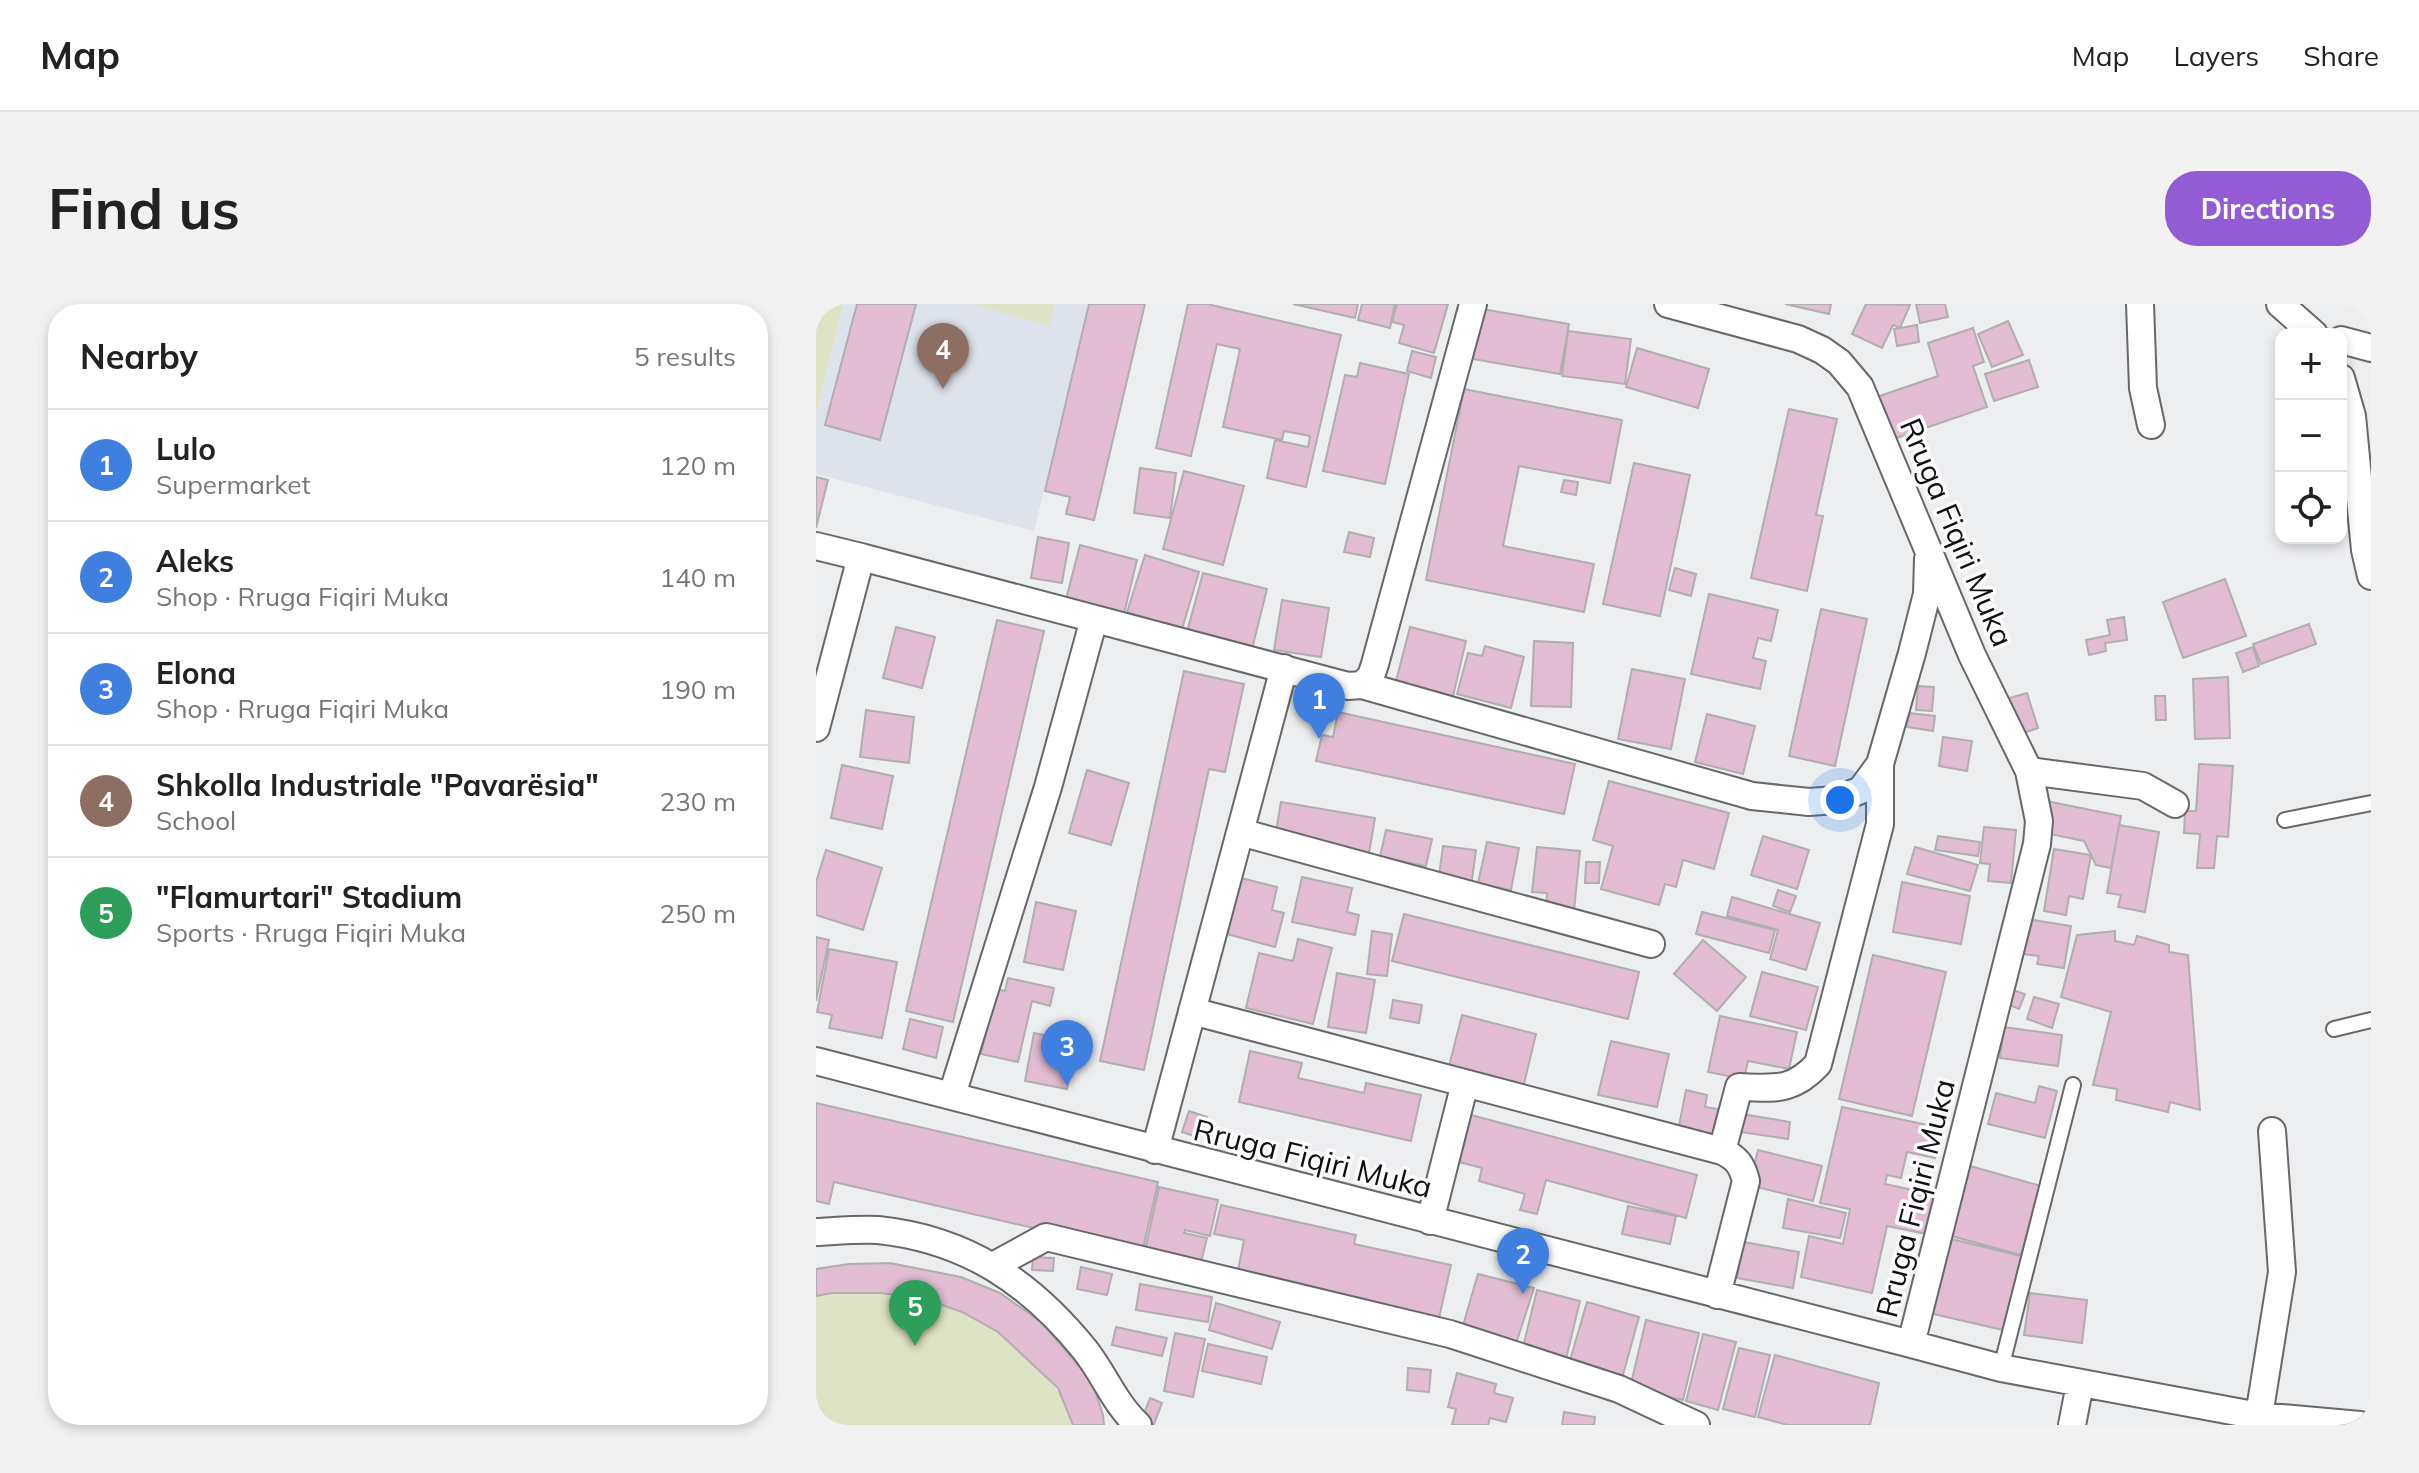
<!DOCTYPE html>
<html lang="en">
<head>
<meta charset="utf-8">
<style>
  body { margin:0; font-family:Mulish,sans-serif; background:#f2f2f2; color:#222 }
  .controls { position:absolute; right:24px; top:24px; display:grid; overflow:hidden; border-radius:16px; box-shadow:0 4px 12px #0003 }
  .controls button { width:72px; height:72px; display:grid; place-items:center; padding:0; border:0; border-bottom:2px solid #e0e0e0; background:#fff; color:#222; font:40px sans-serif }
  .you { position:absolute; left:1024px; top:496px; width:28px; height:28px; margin:-20px; border:6px solid #fff; border-radius:50%; background:#1a73e8; box-shadow:0 0 0 12px #1a73e833 }
  .badge { display:grid; place-items:center; width:52px; height:52px; border-radius:50%; background:#915cd4; color:#fff; font-size:26px; font-weight:700 }
  .pin { position:absolute; translate:-50% -66px; filter:drop-shadow(0 2px 4px #0008) }
  .pin::after { content:''; position:absolute; top:42px; width:28px; height:24px; background:inherit; clip-path:polygon(0 0,100% 0,50% 100%) }
  .list { margin:0; padding:0; list-style:none }
  h2 { display:flex; justify-content:space-between; align-items:center; height:104px; margin:0; padding:0 32px; font-size:34px }
  h2 small { font-size:26px; font-weight:400; color:#767676 }
  .list li { display:grid; grid-template-columns:52px 1fr auto; gap:24px; align-items:center; box-sizing:border-box; height:112px; padding:0 32px; border-top:2px solid #e0e0e0 }
  .list b { display:block; font-size:30px; white-space:nowrap }
  .list p { margin:0; font-size:26px; white-space:nowrap; color:#767676 }
  .list em { font-size:26px; font-style:normal; color:#767676 }
  .icon { flex:none; width:44px; height:44px; fill:none; stroke:currentColor; stroke-width:2; stroke-linecap:round; stroke-linejoin:round }
  .map { position:relative; flex:none; width:1555px; height:1121px; overflow:hidden; border-radius:32px }
  header { display:flex; align-items:center; gap:48px; box-sizing:border-box; height:112px; padding:0 40px; background:#fff; border-bottom:2px solid #e0e0e0 }
  header strong { font-size:38px }
  nav { display:flex; gap:44px; margin-inline-start:auto; font-size:28px }
  .intro { display:flex; align-items:center; justify-content:space-between; box-sizing:border-box; height:192px; padding:0 48px }
  h1 { margin:0; font-size:56px }
  .button { padding:20px 36px; border-radius:32px; background:#915cd4; color:#fff; font-size:28px; font-weight:700 }
  main { display:flex; gap:48px; padding:0 48px }
  aside { flex:1; background:#fff; border-radius:32px; box-shadow:0 4px 12px #0003 }
  .map>svg:first-child { display:block }
</style>
</head>
<body>
<header>
<strong>Map</strong>
<nav><a>Map</a><a>Layers</a><a>Share</a></nav>
</header>
<div class="intro"><h1>Find us</h1><a class="button">Directions</a></div>
<main>
<aside>
<h2>Nearby<small>5 results</small></h2>
<ul class="list">
<li><span class="badge" style="background:#3f7fe0">1</span><div><b>Lulo</b><p>Supermarket</p></div><em>120 m</em></li>
<li><span class="badge" style="background:#3f7fe0">2</span><div><b>Aleks</b><p>Shop · Rruga Fiqiri Muka</p></div><em>140 m</em></li>
<li><span class="badge" style="background:#3f7fe0">3</span><div><b>Elona</b><p>Shop · Rruga Fiqiri Muka</p></div><em>190 m</em></li>
<li><span class="badge" style="background:#8d6e63">4</span><div><b>Shkolla Industriale &quot;Pavarësia&quot;</b><p>School</p></div><em>230 m</em></li>
<li><span class="badge" style="background:#2e9e5b">5</span><div><b>&quot;Flamurtari&quot; Stadium</b><p>Sports · Rruga Fiqiri Muka</p></div><em>250 m</em></li>
</ul>
</aside>
<div class="map">
<svg width="1555" height="1121" viewBox="0 0 1555 1121">
  <rect width="100%" height="100%" fill="#edeef0"/>
  <path fill="#dee2eb" d="M0 0H273L218 227 0 170Z"/>
  <path fill="#dee3c5" d="M0 0H27L0 109Z
    M155 0H239L233 21Z
    M16 989C75 988 131 993 181 1027 194 1036 206 1050 217 1061 235 1078 254 1095 257 1121H0V992Z"/>
  <path fill="#e1bcd2" stroke="#b0aeaf" stroke-width="2" d="M41 0H100L64 136 9 121Z
    M273 0H329L278 216 250 210 254 193 229 187Z
    M372 0H391L525 31 490 183 451 174 459 136 492 143 494 132 468 127 466 136 407 123 424 45 401 40 375 152 340 144Z
    M477 0H542L539 14Z
    M546 0H579L574 24 542 16Z
    M581 0H632L618 49 583 39 588 21 576 18Z
    M969 0H1015L1013 10Z
    M1050 0 1094 1 1084 24 1077 21 1066 44 1036 30Z
    M1100 0H1129L1132 13 1104 19Z
    M660 4 753 20 744 70 651 54Z
    M1192 17 1207 51 1176 63 1162 30Z
    M1101 21 1103 38 1081 42 1078 25Z
    M1157 24 1168 58 1157 62 1171 103 1069 138 1055 95 1122 72 1112 39Z
    M752 27 815 35 809 80 746 72Z
    M821 44 893 65 882 104 810 83Z
    M596 47 620 53 615 74 591 67Z
    M1213 56 1222 83 1178 97 1169 70Z
    M544 59 593 70 569 180 507 167 529 71 541 73Z
    M648 85 806 116 794 179 703 162 687 242 778 260 768 308 610 276Z
    M973 105 1021 115 1000 211 1007 212 991 287 935 274Z
    M818 159 874 171 844 312 787 300Z
    M324 164 360 169 354 214 318 209Z
    M368 167 428 182 407 261 347 245Z
    M0 173 12 176 0 224Z
    M748 176 762 178 760 191 745 188Z
    M533 228 558 234 554 253 528 248Z
    M222 233 253 239 246 279 215 274Z
    M264 241 321 256 307 314 249 299Z
    M329 251 383 268 366 325 311 308Z
    M859 264 880 270 875 292 853 286Z
    M387 269 451 285 436 345 371 328Z
    M1409 275 1430 332 1367 354 1347 298Z
    M893 290 962 306 955 337 942 334 937 354 950 357 944 385 875 370Z
    M466 296 513 304 505 353 458 346Z
    M1005 305 1051 315 1019 462 973 452Z
    M1308 313 1311 336 1289 339 1290 347 1273 351 1270 336 1294 331 1291 316Z
    M181 316 228 327 137 718 90 707Z
    M1493 320 1500 340 1445 360 1437 340Z
    M80 323 119 333 106 384 67 374Z
    M594 323 650 337 637 392 580 377Z
    M718 337 757 339 755 403 715 402Z
    M669 342 708 353 695 404 641 390 652 349 666 352Z
    M1437 343 1443 362 1427 368 1420 349Z
    M816 365 869 375 855 445 802 435Z
    M368 367 428 380 409 468 393 465 328 766 284 757Z
    M1412 373 1414 434 1379 435 1377 375Z
    M1102 382 1118 383 1116 407 1100 406Z
    M1211 389 1222 424 1199 432 1187 396Z
    M1339 392H1349L1350 416H1340Z
    M50 406 98 413 93 459 44 453Z
    M522 408 759 460 748 510 500 457 506 431 517 433Z
    M1093 409 1119 412 1117 427 1091 423Z
    M891 410 939 422 927 470 879 458Z
    M1127 433 1156 437 1151 467 1123 462Z
    M1383 460 1417 462 1412 533 1401 532 1398 564H1381L1384 530 1368 529 1369 507H1380Z
    M26 461 77 472 66 525 15 514Z
    M271 466 313 479 295 541 253 529Z
    M793 477 913 509 898 565 867 556 860 583 849 580 843 601 785 585 797 542 777 536Z
    M1230 497 1305 512 1295 564 1280 561 1268 537 1224 528Z
    M465 498 559 514 553 549 459 533Z
    M1303 521 1343 528 1329 608 1302 603 1305 591 1291 589Z
    M1168 523 1200 526 1195 579 1172 577 1174 560 1164 559Z
    M570 526 616 535 610 562 564 553Z
    M947 532 993 546 981 585 935 571Z
    M1122 532 1164 538 1162 552 1119 546Z
    M671 538 703 544 695 586 662 579Z
    M627 542 660 546 655 583 622 579Z
    M721 543 764 547 758 607 730 604 731 589 716 588Z
    M1099 543 1162 561 1154 587 1091 570Z
    M1238 545 1275 551 1267 595 1253 592 1250 611 1228 607Z
    M10 546 66 564 47 626 0 611V578Z
    M770 558H784L783 579H769Z
    M486 573 536 584 531 608 543 611 539 631 476 618Z
    M425 574 461 583 456 606 468 609 459 643 411 630Z
    M1086 578 1154 592 1145 640 1077 628Z
    M962 586 980 592 974 608 957 602Z
    M916 593 1004 619 990 666 954 655 962 626 911 612Z
    M220 598 260 607 247 666 208 658Z
    M886 608 959 626 953 649 880 630Z
    M588 610 823 668 812 715 576 657Z
    M1204 614 1255 622 1248 664 1221 660 1223 652 1199 649Z
    M556 627 576 630 571 672 551 670Z
    M1299 627V637L1318 641 1321 632 1353 641V648L1372 651 1384 806 1354 798 1352 808 1300 796 1301 785 1277 781 1295 708 1245 693 1261 631Z
    M0 633 13 636 0 697Z
    M482 635 516 644 497 720 430 704 443 649 477 657Z
    M887 636 930 673 901 707 858 670Z
    M13 645 81 658 66 734 13 724 16 711 1 708Z
    M1057 651 1130 668 1096 812 1023 795Z
    M946 668 1002 683 990 726 934 712Z
    M521 669 559 676 550 729 512 723Z
    M192 674 238 684 234 702 216 697 202 758 165 750 180 685 189 687Z
    M1191 684 1209 690 1203 705 1186 698Z
    M1218 693 1243 700 1236 724 1211 715Z
    M577 696 606 701 603 719 574 714Z
    M646 711 720 730 706 788 631 770Z
    M904 712 981 728 973 765 932 757 928 775 892 768Z
    M94 715 127 723 120 754 87 745Z
    M1188 723 1246 731 1242 762 1184 754Z
    M218 729 260 737 251 785 209 777Z
    M795 737 853 750 841 803 782 791Z
    M434 747 486 759 482 774 548 789 550 779 605 791 595 837 423 798Z
    M1223 782 1241 787 1229 834 1172 820 1180 789 1219 799Z
    M870 786 891 791 889 803 902 805 896 834 862 827Z
    M0 799 342 878 326 949 18 878 13 900 0 897Z
    M1026 803 1126 824 1119 854 1091 848 1085 874 1071 871 1069 880 1129 893 1120 932 1071 922 1056 989 985 973 993 932 1027 940 1034 905 1004 899Z
    M373 807 391 813 384 834 366 828Z
    M926 810 974 818 972 835 924 828Z
    M655 811 881 871 870 914 730 876 721 910 704 906 709 890 663 877 666 864 643 858Z
    M942 846 1006 862 997 897 933 881Z
    M1154 862 1225 882 1205 951 1135 932Z
    M343 883 402 896 394 932 369 926 368 929 391 934 383 966 328 951Z
    M972 895 1030 909 1024 934 967 924Z
    M405 901 540 931 538 940 635 961 621 1023 420 976 428 936 398 930Z
    M812 902 860 912 854 940 806 930Z
    M1131 934 1205 952 1187 1026 1113 1009Z
    M928 938 983 948 977 984 921 974Z
    M217 953 238 954 237 967 216 966Z
    M74 959 145 973 184 989 225 1018 276 1077 287 1111 288 1121H257L242 1084 182 1028 146 1008 106 994 64 989H16L0 992V965L33 960Z
    M265 963 296 970 291 991 261 985Z
    M662 970 718 984 698 1046 661 1032 648 1018Z
    M324 980 396 993 392 1018 320 1006Z
    M721 986 764 997 749 1059 706 1047Z
    M1214 989 1271 996 1266 1039 1208 1031Z
    M771 998 823 1013 805 1078 752 1063Z
    M400 999 464 1018 456 1045 393 1026Z
    M830 1016 883 1029 867 1096 814 1084Z
    M300 1023 351 1034 346 1052 296 1041Z
    M359 1029 389 1035 377 1093 348 1087Z
    M887 1030 920 1038 902 1106 870 1097Z
    M392 1040 451 1053 445 1080 386 1067Z
    M923 1044 954 1051 939 1113 907 1105Z
    M959 1051 1063 1079 1054 1121H972L942 1113Z
    M592 1064 615 1066 613 1088 591 1086Z
    M641 1069 680 1080 678 1089 697 1094 690 1118 674 1114 672 1121H636L640 1105 632 1103Z
    M334 1094 346 1099 338 1120 326 1115Z
    M748 1108 779 1113 778 1121H746Z"/>
  <g fill="none" stroke-linecap="round" stroke-linejoin="round">
    <defs>
      <path id="lane" d="M1469 516 1555 499
        M1518 725 1555 716
        M1185 1064 1257 781"/>
      <path id="street" d="M1324 0 1327 84 1335 121
        M1464 0 1498 30
        M1525 36 1555 44
        M1525 74 1536 112 1549 246 1555 272
        M0 242 45 253
        M546 381 936 492 993 498 1020 496 1045 486 1064 460 1096 349 1111 290 1112 255
        M0 424 45 253 532 382 546 381 555 372 559 360 657 0
        M1213 467 1327 482 1359 500
        M424 528 835 640
        M376 707 906 847 923 783C959 784 976 788 1002 760L1064 520V460
        M0 757 1095 1040 1221 540 1223 517 1213 467 1156 351 1044 83 1023 58 1006 46 982 35 852 0
        M136 791 232 483 278 315
        M339 846 468 364
        M614 917 649 779
        M0 928C20 927 42 925 62 926 150 935 214 978 269 1046 288 1070 299 1100 322 1121
        M177 962 230 933 634 1030 803 1085 880 1121
        M901 991 930 877C926 861 921 854 906 847
        M1095 1040 1185 1064 1443 1112 1466 968 1456 827
        M1256 1121 1264 1080
        M1442 1121 1443 1112 1544 1121"/>
    </defs>
    <use href="#lane" stroke="#67686a" stroke-width="18"/>
    <use href="#street" stroke="#67686a" stroke-width="30"/>
    <use href="#lane" stroke="#fff" stroke-width="14"/>
    <use href="#street" stroke="#fff" stroke-width="26"/>
  </g>
  <g text-anchor="middle" dominant-baseline="central" stroke-width="7" stroke-linejoin="round" paint-order="stroke">
    <g font-size="30" fill="#0f0f10" stroke="#fbfbfe">
      <text transform="translate(1141 228) rotate(67)">Rruga Fiqiri Muka</text>
      <text transform="translate(497 854) rotate(14)">Rruga Fiqiri Muka</text>
      <text transform="translate(1099 894) rotate(-76)">Rruga Fiqiri Muka</text>
    </g>
  </g>
</svg>
<div class="controls">
<button>+</button>
<button>−</button>
<button><svg class="icon" aria-label="locate" viewBox="0 0 24 24"><circle cx="12" cy="12" r="6"/><path d="M12 2v4M12 18v4M2 12h4M18 12h4"/></svg></button>
</div>
<div class="you"></div>
<div class="pin badge" style="left:503px;top:435px;background:#3f7fe0">1</div>
<div class="pin badge" style="left:707px;top:990px;background:#3f7fe0">2</div>
<div class="pin badge" style="left:251px;top:782px;background:#3f7fe0">3</div>
<div class="pin badge" style="left:127px;top:85px;background:#8d6e63">4</div>
<div class="pin badge" style="left:99px;top:1042px;background:#2e9e5b">5</div>
</div>
</main>
</body>
</html>
